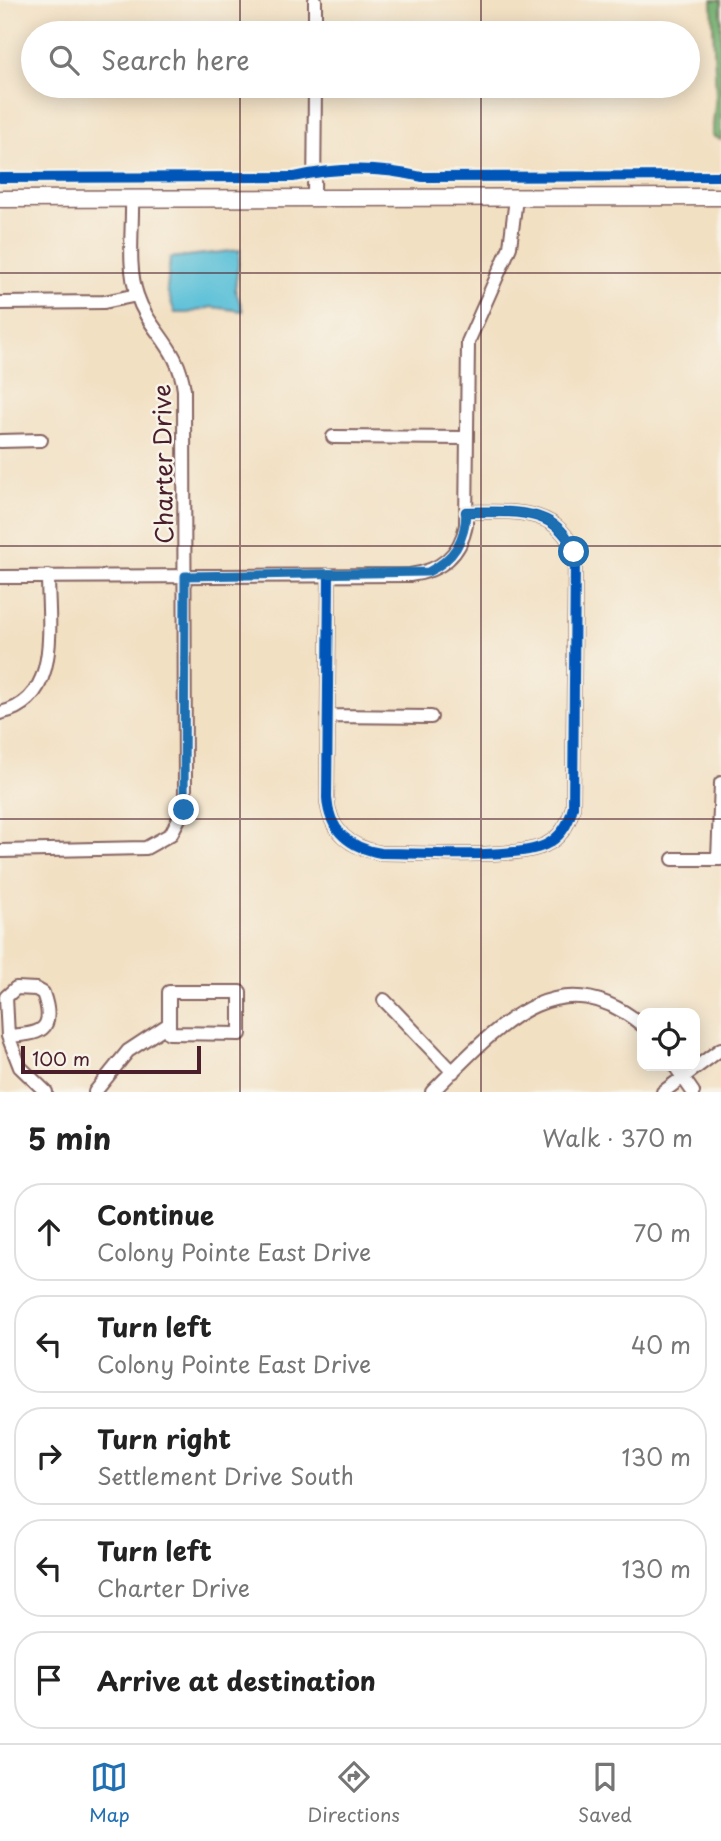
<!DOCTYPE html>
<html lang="en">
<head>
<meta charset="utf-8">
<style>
  body { margin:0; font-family:"Playpen Sans",sans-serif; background:#f6f6f6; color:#222 }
  .controls { position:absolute; right:21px; bottom:21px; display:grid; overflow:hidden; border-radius:14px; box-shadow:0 4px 18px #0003 }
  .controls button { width:63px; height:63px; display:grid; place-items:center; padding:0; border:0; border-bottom:2px solid #e0e0e0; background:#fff; color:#222; font:35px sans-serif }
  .scale { position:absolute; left:21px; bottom:18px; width:180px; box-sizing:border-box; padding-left:7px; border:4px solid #4a1f2b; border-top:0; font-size:19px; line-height:24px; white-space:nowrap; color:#4a1f2b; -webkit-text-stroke:5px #f7f3e8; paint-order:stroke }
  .stop { position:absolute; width:21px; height:21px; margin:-16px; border:5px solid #1f6fb2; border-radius:50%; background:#fff }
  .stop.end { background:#1f6fb2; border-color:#fff; box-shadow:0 2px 7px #0008 }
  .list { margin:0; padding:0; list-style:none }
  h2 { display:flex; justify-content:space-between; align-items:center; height:91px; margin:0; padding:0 28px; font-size:30px }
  h2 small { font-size:23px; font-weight:400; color:#767676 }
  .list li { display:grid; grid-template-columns:46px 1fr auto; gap:21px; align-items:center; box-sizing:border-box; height:98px; margin:0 14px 14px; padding:0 14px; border:2px solid #e0e0e0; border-radius:28px }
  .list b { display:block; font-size:26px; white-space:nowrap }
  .list p { margin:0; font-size:23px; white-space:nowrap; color:#767676 }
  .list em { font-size:23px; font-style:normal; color:#767676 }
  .icon { flex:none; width:38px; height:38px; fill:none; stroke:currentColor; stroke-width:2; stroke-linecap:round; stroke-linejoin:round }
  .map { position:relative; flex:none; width:721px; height:1092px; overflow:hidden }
  .search { position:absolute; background:#fff; box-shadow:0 4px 18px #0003; left:21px; right:21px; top:21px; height:77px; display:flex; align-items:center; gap:18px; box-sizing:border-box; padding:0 24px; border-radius:38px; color:#767676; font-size:26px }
  .sheet { height:651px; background:#fff }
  nav { display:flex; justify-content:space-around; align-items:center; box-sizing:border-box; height:98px; border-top:2px solid #e0e0e0; background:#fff; font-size:19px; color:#767676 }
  nav a { display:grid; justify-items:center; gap:4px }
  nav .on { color:#1f6fb2 }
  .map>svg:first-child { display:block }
</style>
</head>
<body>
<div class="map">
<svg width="721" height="1092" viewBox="0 0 721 1092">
  <rect width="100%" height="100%" fill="#f7f3e8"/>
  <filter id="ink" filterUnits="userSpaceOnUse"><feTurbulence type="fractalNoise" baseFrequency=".0143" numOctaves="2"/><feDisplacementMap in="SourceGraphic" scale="14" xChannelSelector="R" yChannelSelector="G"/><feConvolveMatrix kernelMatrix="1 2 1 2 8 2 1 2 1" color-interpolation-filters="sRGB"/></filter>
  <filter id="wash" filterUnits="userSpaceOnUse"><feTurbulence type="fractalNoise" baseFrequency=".00686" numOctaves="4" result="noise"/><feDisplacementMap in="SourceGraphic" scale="28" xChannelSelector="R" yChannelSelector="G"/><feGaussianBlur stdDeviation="1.57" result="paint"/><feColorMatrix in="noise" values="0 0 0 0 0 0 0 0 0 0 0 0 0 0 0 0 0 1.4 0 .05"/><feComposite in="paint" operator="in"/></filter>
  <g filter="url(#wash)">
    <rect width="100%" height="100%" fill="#f2e0c3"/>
    <path fill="#71ae6e" stroke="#5e664c" stroke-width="2" d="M712 0H721V140L712 136 716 95Z"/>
    <path fill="#5ac0d8" stroke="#527082" stroke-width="2" d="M240 250 235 289 243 311 212 307 188 313H175L167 290 170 258Z"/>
  </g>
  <g filter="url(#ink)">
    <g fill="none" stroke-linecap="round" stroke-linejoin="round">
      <defs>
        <path id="minor" d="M315 0V33
          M314 198 315 86
          M0 303 104 302 137 295
          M333 437 466 438
          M0 441 41 440
          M329 575 327 798C329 831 350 848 381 853 417 853 517 859 545 845 560 838 569 823 573 807L575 556C561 505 508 512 466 512
          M0 577 410 575C440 571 460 556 466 525L468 342 510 247 516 198
          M0 713C62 700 48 623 48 576
          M327 716 431 717
          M0 851 146 848 171 834 185 807 184 390C179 346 149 332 137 295 127 266 133 228 132 198
          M673 859H721
          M718 859 721 783
          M16 988 36 989 43 993C57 1032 39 1034 8 1036L6 997Z
          M169 992H240V1034L169 1033Z
          M384 1000 453 1072
          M8 1036 20 1067 46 1092
          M675 1066 693 1092
          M95 1092 128 1051 169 1024
          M432 1092C491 1034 555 953 642 1025
          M663 1092 721 1049"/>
        <path id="major" d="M0 199 721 197"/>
      </defs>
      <use href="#minor" stroke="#856360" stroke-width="16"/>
      <use href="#major" stroke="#856360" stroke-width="19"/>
      <use href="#minor" stroke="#fff" stroke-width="12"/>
      <use href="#major" stroke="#fff" stroke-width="16"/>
      <defs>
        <path id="cycleway" d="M0 178 294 177C336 167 380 167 422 177L721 176
          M329 575 327 798C329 831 350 848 381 853 417 853 517 859 545 845 560 838 569 823 573 807L575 556C561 505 508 512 466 512"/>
      </defs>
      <use href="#cycleway" stroke="#f7f3e8" stroke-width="15"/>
      <use href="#cycleway" stroke="#0057b8" stroke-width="10"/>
    </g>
  </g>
  <g fill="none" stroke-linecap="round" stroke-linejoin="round" filter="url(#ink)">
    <path stroke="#1f6fb2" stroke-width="9" d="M184 810 185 576 428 572C454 559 465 541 466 512 507 512 558 505 574 552"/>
  </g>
  <path fill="none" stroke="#4a1f2b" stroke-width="2" stroke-opacity="0.55" d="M240 0V33M481 0V33M240 86V1092M481 86V1092M0 273H721M0 546H721M0 819H721"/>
  <g text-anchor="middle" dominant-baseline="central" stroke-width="5" stroke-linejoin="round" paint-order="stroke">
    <g font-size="24" fill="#4a1f2b" stroke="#f7f3e8">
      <text transform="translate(162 464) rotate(-91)">Charter Drive</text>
    </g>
  </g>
</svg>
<div class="controls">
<button><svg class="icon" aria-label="locate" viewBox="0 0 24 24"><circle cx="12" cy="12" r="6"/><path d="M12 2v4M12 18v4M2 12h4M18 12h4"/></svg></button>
</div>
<div class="scale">100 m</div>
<div class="stop" style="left:574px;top:552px"></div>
<div class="stop end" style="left:184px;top:810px"></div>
<div class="search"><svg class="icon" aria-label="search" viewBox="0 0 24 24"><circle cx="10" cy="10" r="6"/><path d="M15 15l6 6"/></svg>Search here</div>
</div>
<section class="sheet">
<h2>5 min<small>Walk · 370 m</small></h2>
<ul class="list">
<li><svg class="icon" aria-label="ahead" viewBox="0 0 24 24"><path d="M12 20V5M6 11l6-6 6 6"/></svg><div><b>Continue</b><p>Colony Pointe East Drive</p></div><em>70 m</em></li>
<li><svg class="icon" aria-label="left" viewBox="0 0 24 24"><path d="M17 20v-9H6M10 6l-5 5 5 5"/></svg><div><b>Turn left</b><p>Colony Pointe East Drive</p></div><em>40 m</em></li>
<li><svg class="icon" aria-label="right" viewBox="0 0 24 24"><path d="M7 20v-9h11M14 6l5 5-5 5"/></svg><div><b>Turn right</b><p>Settlement Drive South</p></div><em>130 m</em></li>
<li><svg class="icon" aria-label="left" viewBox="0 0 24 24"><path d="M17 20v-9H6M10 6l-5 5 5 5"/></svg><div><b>Turn left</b><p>Charter Drive</p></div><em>130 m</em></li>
<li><svg class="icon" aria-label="arrive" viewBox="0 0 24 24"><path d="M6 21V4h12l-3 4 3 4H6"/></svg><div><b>Arrive at destination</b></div></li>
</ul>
</section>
<nav>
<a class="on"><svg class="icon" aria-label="map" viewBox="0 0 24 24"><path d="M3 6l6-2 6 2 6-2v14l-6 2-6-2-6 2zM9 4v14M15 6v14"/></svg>Map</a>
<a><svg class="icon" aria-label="directions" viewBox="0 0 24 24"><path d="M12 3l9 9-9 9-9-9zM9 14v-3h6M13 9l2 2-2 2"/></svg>Directions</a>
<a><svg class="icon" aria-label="saved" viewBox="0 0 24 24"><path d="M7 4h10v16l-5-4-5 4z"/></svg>Saved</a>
</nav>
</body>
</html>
